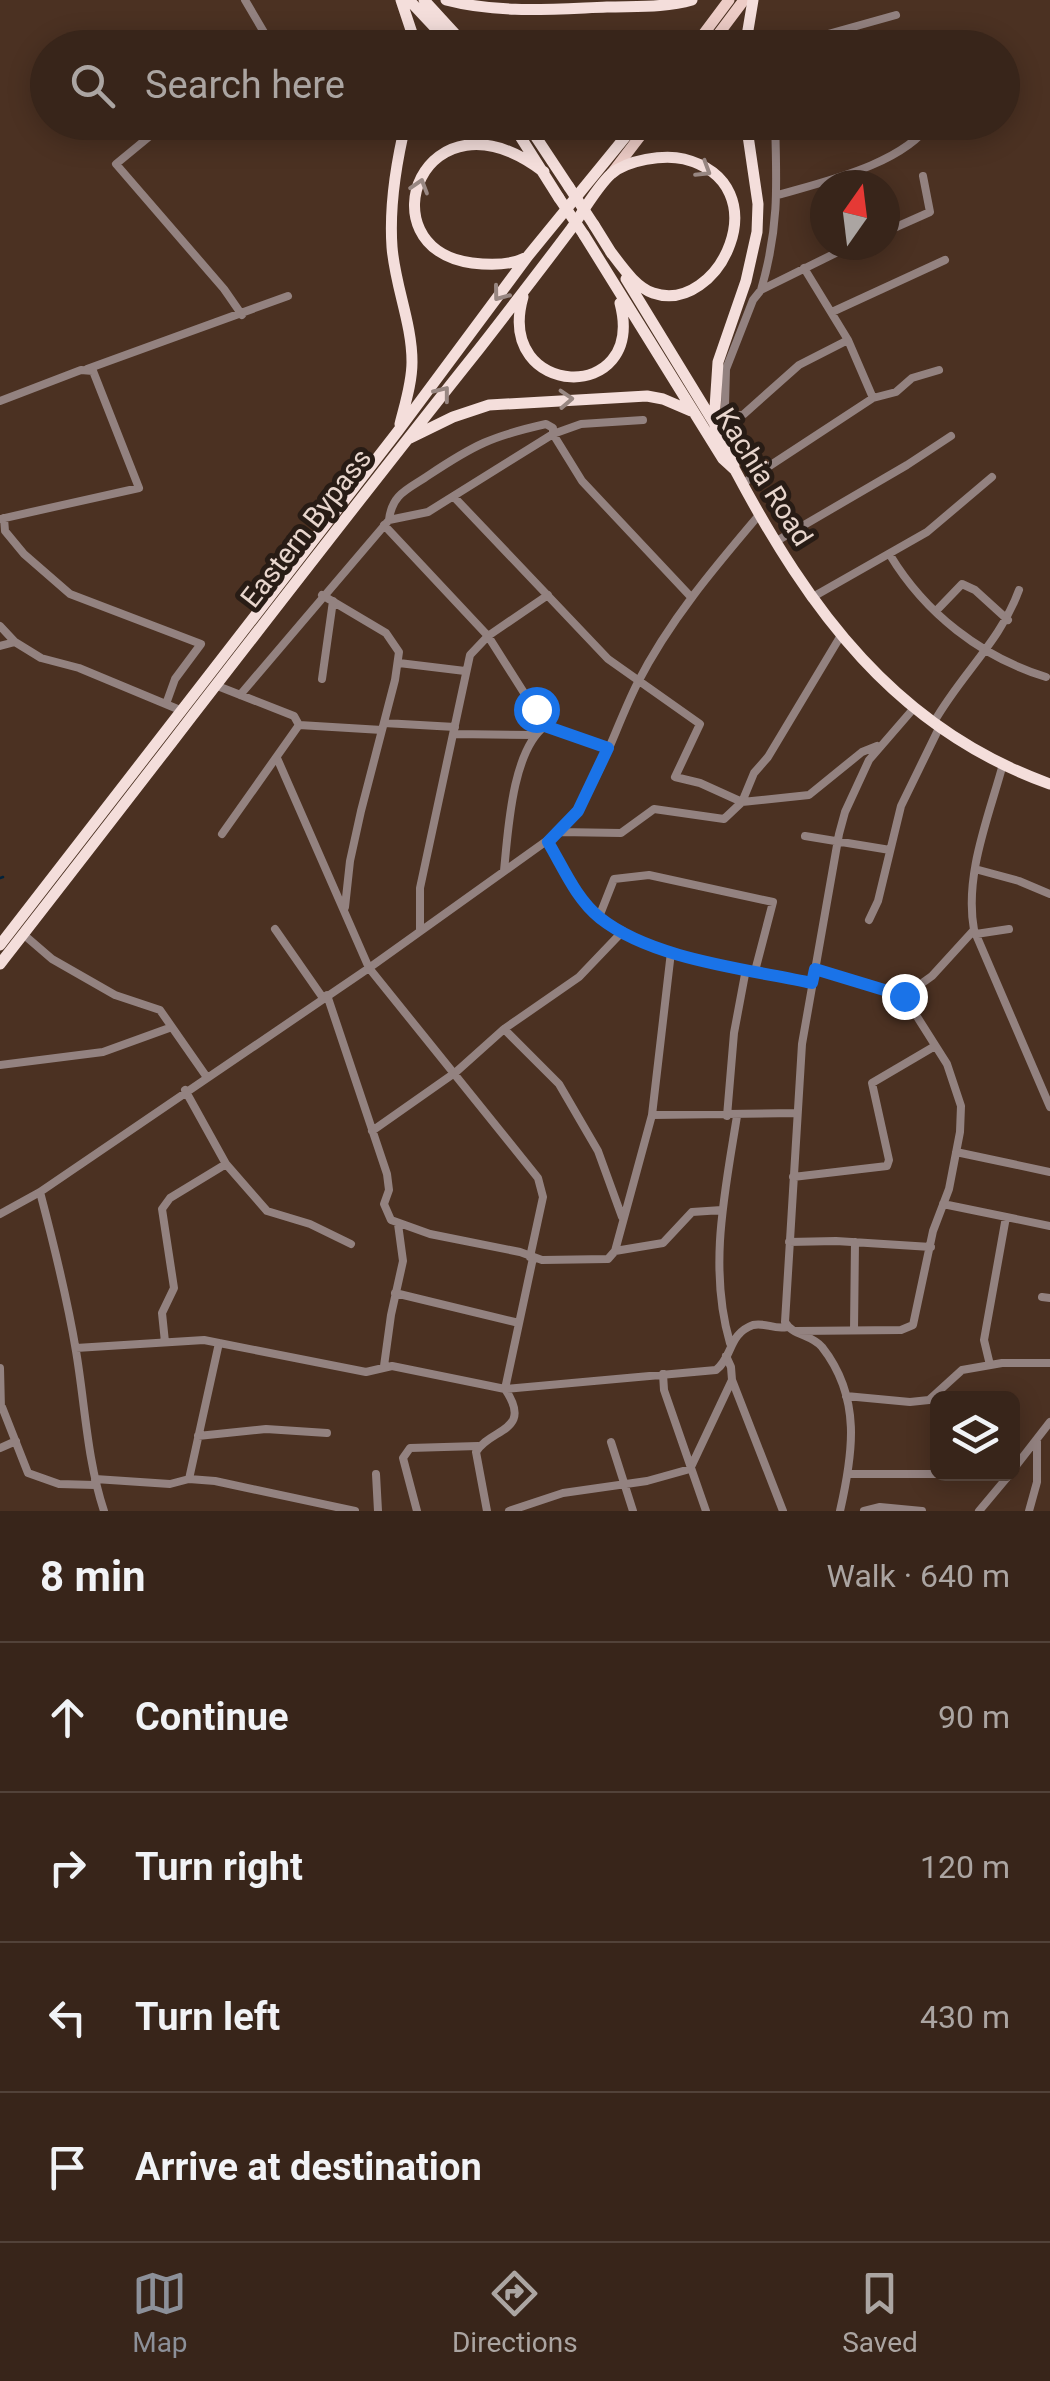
<!DOCTYPE html>
<html lang="en">
<head>
<meta charset="utf-8">
<style>
  body { margin:0; font-family:Roboto,sans-serif; background:#3f2d23; color:#f1f3f6 }
  .controls { position:absolute; right:30px; bottom:30px; display:grid; overflow:hidden; border-radius:15px; box-shadow:0 5px 25px #0003 }
  .controls button { width:90px; height:90px; display:grid; place-items:center; padding:0; border:0; border-bottom:2px solid #524239; background:#38251a; color:#f1f3f6; font:50px sans-serif }
  .compass { position:absolute; left:810px; top:170px; width:90px; height:90px; border-radius:50%; background:#38251a; box-shadow:0 5px 25px #0003; rotate:14deg }
  .stop { position:absolute; width:30px; height:30px; margin:-22px; border:8px solid #1a73e8; border-radius:50%; background:#fff }
  .stop.end { background:#1a73e8; border-color:#fff; box-shadow:0 2px 10px #0008 }
  .list { margin:0; padding:0; list-style:none }
  h2 { display:flex; justify-content:space-between; align-items:center; height:130px; margin:0; padding:0 40px; font-size:42px }
  h2 small { font-size:32px; font-weight:400; color:#aba5a2 }
  .list li { display:grid; grid-template-columns:65px 1fr auto; gap:30px; align-items:center; box-sizing:border-box; height:150px; padding:0 40px; border-top:2px solid #524239 }
  .list b { display:block; font-size:38px; white-space:nowrap }
  .list em { font-size:32px; font-style:normal; color:#aba5a2 }
  .icon { flex:none; width:55px; height:55px; fill:none; stroke:currentColor; stroke-width:2; stroke-linecap:round; stroke-linejoin:round }
  .map { position:relative; flex:none; width:1050px; height:1511px; overflow:hidden }
  .search { position:absolute; background:#38251a; box-shadow:0 5px 25px #0003; left:30px; right:30px; top:30px; height:110px; display:flex; align-items:center; gap:25px; box-sizing:border-box; padding:0 35px; border-radius:55px; color:#aba5a2; font-size:38px }
  .sheet { height:730px; background:#38251a }
  nav { display:flex; justify-content:space-around; align-items:center; box-sizing:border-box; height:140px; border-top:2px solid #524239; background:#38251a; font-size:28px; color:#aba5a2 }
  nav a { display:grid; justify-items:center; gap:5px }
  nav .on { color:#8c9099 }
  .map>svg:first-child { display:block }
</style>
</head>
<body>
<div class="map">
<svg width="1050" height="1511" viewBox="0 0 1050 1511">
  <rect width="100%" height="100%" fill="#4b3122"/>
  <g fill="none" stroke-linecap="round" stroke-linejoin="round">
    <path stroke="#03233b" stroke-width="2.5" d="M0 878 3 877"/>
    <path stroke="#938280" stroke-width="8" d="M245 0 265 34 266 44 261 48
      M846 31 851 48
      M778 48 896 15
      M167 122 116 164 224 289 242 315
      M778 195C823 182 904 164 931 122
      M885 232 930 212 923 176
      M804 268 848 340 873 398
      M761 290C779 228 777 186 775 122
      M832 312 945 260
      M87 369 288 296
      M0 401 81 370 93 371 139 488 0 519
      M643 420 581 424 553 434 582 481 691 597
      M725 421 744 414 799 365 848 340
      M724 441 726 369 753 300 761 290 852 245
      M742 484 873 398 896 392 912 378 939 370
      M454 497 608 659 700 724 675 777 700 783 742 802 754 773 768 757 840 637
      M4 518 5 531 24 554 70 594 201 644 175 679 166 704
      M384 525 488 636 545 726 608 748
      M775 542 907 465 951 436
      M890 555C925 613 981 657 1046 677
      M322 595 386 633 399 652 395 680 361 811 350 861 345 907
      M811 598 927 532 992 477
      M936 611 962 584 975 590 1008 620
      M0 626 14 641
      M0 646 15 642 41 658 79 668 180 710
      M399 663 465 671
      M322 679 333 601
      M215 685 294 716 299 725 222 834
      M240 695 389 520C392 493 409 489 429 475 474 445 492 436 546 424L553 428V434L428 512 389 520
      M934 722C962 673 1000 642 1019 590
      M384 723 455 727
      M299 725 382 730
      M454 734 534 735
      M277 758 369 968 538 1178 543 1197 530 1257
      M1003 764C989 816 964 875 974 930L1050 1107
      M559 832 621 833 654 809 724 819 742 802 809 795 862 752 877 746
      M805 836 890 850
      M548 842C563 867 576 899 600 918 652 960 748 969 813 983
      M975 869 1019 881 1050 894
      M504 871C508 831 512 751 545 726
      M599 917 614 879 649 875 773 902 755 971
      M869 920 878 901 901 806 940 726
      M275 929 323 998
      M420 929V888L470 655 488 636 548 595
      M23 934 52 959 115 995 160 1010 206 1076
      M976 934 1009 929
      M327 995 387 1174 389 1190 384 1204 391 1220 430 1234 520 1252 542 1260 608 1259 615 1251 652 1115 671 952
      M904 996 932 976 974 930
      M504 1029 559 1084 598 1151 622 1217
      M0 1065 103 1052 172 1027
      M185 1090 226 1164 267 1211 310 1224 351 1244
      M652 1115 796 1113
      M727 1116 734 1033 746 969
      M372 1131 456 1072 504 1029 579 977 623 931
      M956 1152 1050 1172
      M793 1177 887 1166 889 1160 872 1083 935 1046
      M40 1192C54 1245 67 1297 76 1351 85 1404 87 1460 104 1511
      M943 1204 1050 1226
      M0 1214 40 1192 369 968 559 832C598 791 612 734 637 684 669 621 714 568 759 515
      M789 1242 836 1241 931 1247
      M615 1251 663 1243 692 1212 722 1210
      M395 1293 519 1323
      M1042 1297 1050 1298
      M854 1330 855 1242
      M796 1331 901 1330 913 1325 933 1231 949 1189 960 1132 961 1106 947 1064 904 996 815 969
      M165 1342 162 1313 174 1288 162 1209 170 1198 226 1164
      M730 1343C708 1268 725 1191 737 1116
      M76 1348 204 1340 366 1372 392 1366 505 1389 716 1370C733 1357 728 1334 753 1325 765 1322 774 1330 787 1327
      M990 1365 984 1340 1006 1217
      M384 1366 391 1315 403 1261 398 1224
      M0 1368 1 1409
      M663 1374 664 1390 706 1511
      M732 1380 783 1511
      M846 1396 910 1402 929 1400 962 1370 1002 1363H1050
      M2 1407 28 1473 59 1484 95 1485
      M198 1436 266 1429 327 1433
      M611 1442 633 1511
      M0 1448 16 1441
      M1012 1471 1050 1422
      M376 1474 378 1511
      M849 1474H1010
      M95 1479 170 1484 189 1479 215 1481 355 1511
      M189 1479 219 1343
      M417 1511 403 1458 410 1448 478 1446
      M487 1511 476 1452C490 1428 534 1432 505 1389L533 1258
      M509 1511 563 1493 647 1481 690 1469 732 1380 731 1367 726 1356
      M840 1511C853 1454 862 1398 822 1347 811 1334 793 1336 785 1322L802 1044 839 834 845 812 869 760 914 708
      M864 1511 880 1507 922 1511
      M979 1511 1010 1474
      M1029 1511 1037 1482V1441"/>
    <path stroke="#edccc6" stroke-width="11" d="M693 48 729 0
      M708 48 744 0
      M612 173 651 122"/>
    <path stroke="#f4dedb" stroke-width="11" d="M401 0 417 48
      M409 0 454 48
      M424 0 468 48
      M446 0C499 14 553 9 607 7 635 6 665 8 692 0
      M745 48 753 0
      M511 122 559 198
      M526 122 569 187
      M594 225 612 254
      M584 235 723 459 735 470C809 609 895 729 1050 784
      M525 258C509 266 489 265 472 263 362 248 423 80 544 172
      M626 279 714 423 734 466
      M523 297C494 399 647 406 620 303
      M714 423 718 362 746 281 757 232 758 204 746 122
      M400 424C405 404 412 383 412 362 412 323 395 286 392 247 389 204 396 163 406 122
      M410 438 453 417 489 405 647 396 663 399 691 411
      M0 945 398 431 528 256 626 136 628 122
      M0 964C160 759 317 552 479 349 510 309 541 269 571 229 583 212 596 188 611 174 627 160 664 154 684 159 782 184 719 316 653 293 635 287 621 265 610 251"/>
    <path stroke="#f4dedb" stroke-width="11" d="M569 187 594 225
      M559 198 584 235"/>
  </g>
  <defs><path id="oneway-chevron" d="M-2-3.5L2.5 0L-2 3.5" fill="none" stroke-width="1.6" stroke-linecap="round" stroke-linejoin="round" transform="scale(2.5)"/></defs>
  <g stroke="#988782">
    <use href="#oneway-chevron" transform="translate(704 170) rotate(32)"/>
    <use href="#oneway-chevron" transform="translate(420 186) rotate(-73)"/>
    <use href="#oneway-chevron" transform="translate(500 294) rotate(127)"/>
    <use href="#oneway-chevron" transform="translate(443 393) rotate(-52)"/>
    <use href="#oneway-chevron" transform="translate(566 399) rotate(-3)"/>
  </g>
  <g fill="none" stroke-linecap="round" stroke-linejoin="round">
    <path stroke="#1a73e8" stroke-width="12" d="M536 709 545 726 608 748 578 811 548 842C563 867 576 899 600 918 653 960 748 969 812 983L815 969 904 996"/>
  </g>
  <g text-anchor="middle" dominant-baseline="central" stroke-width="10" stroke-linejoin="round" paint-order="stroke">
    <g font-size="28" fill="#e8d6cd" stroke="#281c15">
      <text transform="translate(764 477) rotate(58)">Kachia Road</text>
      <text transform="translate(306 528) rotate(-52)">Eastern Bypass</text>
    </g>
  </g>
</svg>
<div class="controls">
<button><svg class="icon" aria-label="layers" viewBox="0 0 24 24"><path d="M12 4l9 5-9 5-9-5zM3 14l9 5 9-5"/></svg></button>
</div>
<svg class="compass" viewBox="-18 -18 36 36"><path d="M0-13l5 13h-10z" fill="#e53935"/><path d="M0 13l5-13h-10z" fill="#aba5a2"/></svg>
<div class="stop" style="left:536px;top:709px"></div>
<div class="stop end" style="left:904px;top:996px"></div>
<div class="search"><svg class="icon" aria-label="search" viewBox="0 0 24 24"><circle cx="10" cy="10" r="6"/><path d="M15 15l6 6"/></svg>Search here</div>
</div>
<section class="sheet">
<h2>8 min<small>Walk · 640 m</small></h2>
<ul class="list">
<li><svg class="icon" aria-label="ahead" viewBox="0 0 24 24"><path d="M12 20V5M6 11l6-6 6 6"/></svg><div><b>Continue</b></div><em>90 m</em></li>
<li><svg class="icon" aria-label="right" viewBox="0 0 24 24"><path d="M7 20v-9h11M14 6l5 5-5 5"/></svg><div><b>Turn right</b></div><em>120 m</em></li>
<li><svg class="icon" aria-label="left" viewBox="0 0 24 24"><path d="M17 20v-9H6M10 6l-5 5 5 5"/></svg><div><b>Turn left</b></div><em>430 m</em></li>
<li><svg class="icon" aria-label="arrive" viewBox="0 0 24 24"><path d="M6 21V4h12l-3 4 3 4H6"/></svg><div><b>Arrive at destination</b></div></li>
</ul>
</section>
<nav>
<a class="on"><svg class="icon" aria-label="map" viewBox="0 0 24 24"><path d="M3 6l6-2 6 2 6-2v14l-6 2-6-2-6 2zM9 4v14M15 6v14"/></svg>Map</a>
<a><svg class="icon" aria-label="directions" viewBox="0 0 24 24"><path d="M12 3l9 9-9 9-9-9zM9 14v-3h6M13 9l2 2-2 2"/></svg>Directions</a>
<a><svg class="icon" aria-label="saved" viewBox="0 0 24 24"><path d="M7 4h10v16l-5-4-5 4z"/></svg>Saved</a>
</nav>
</body>
</html>
